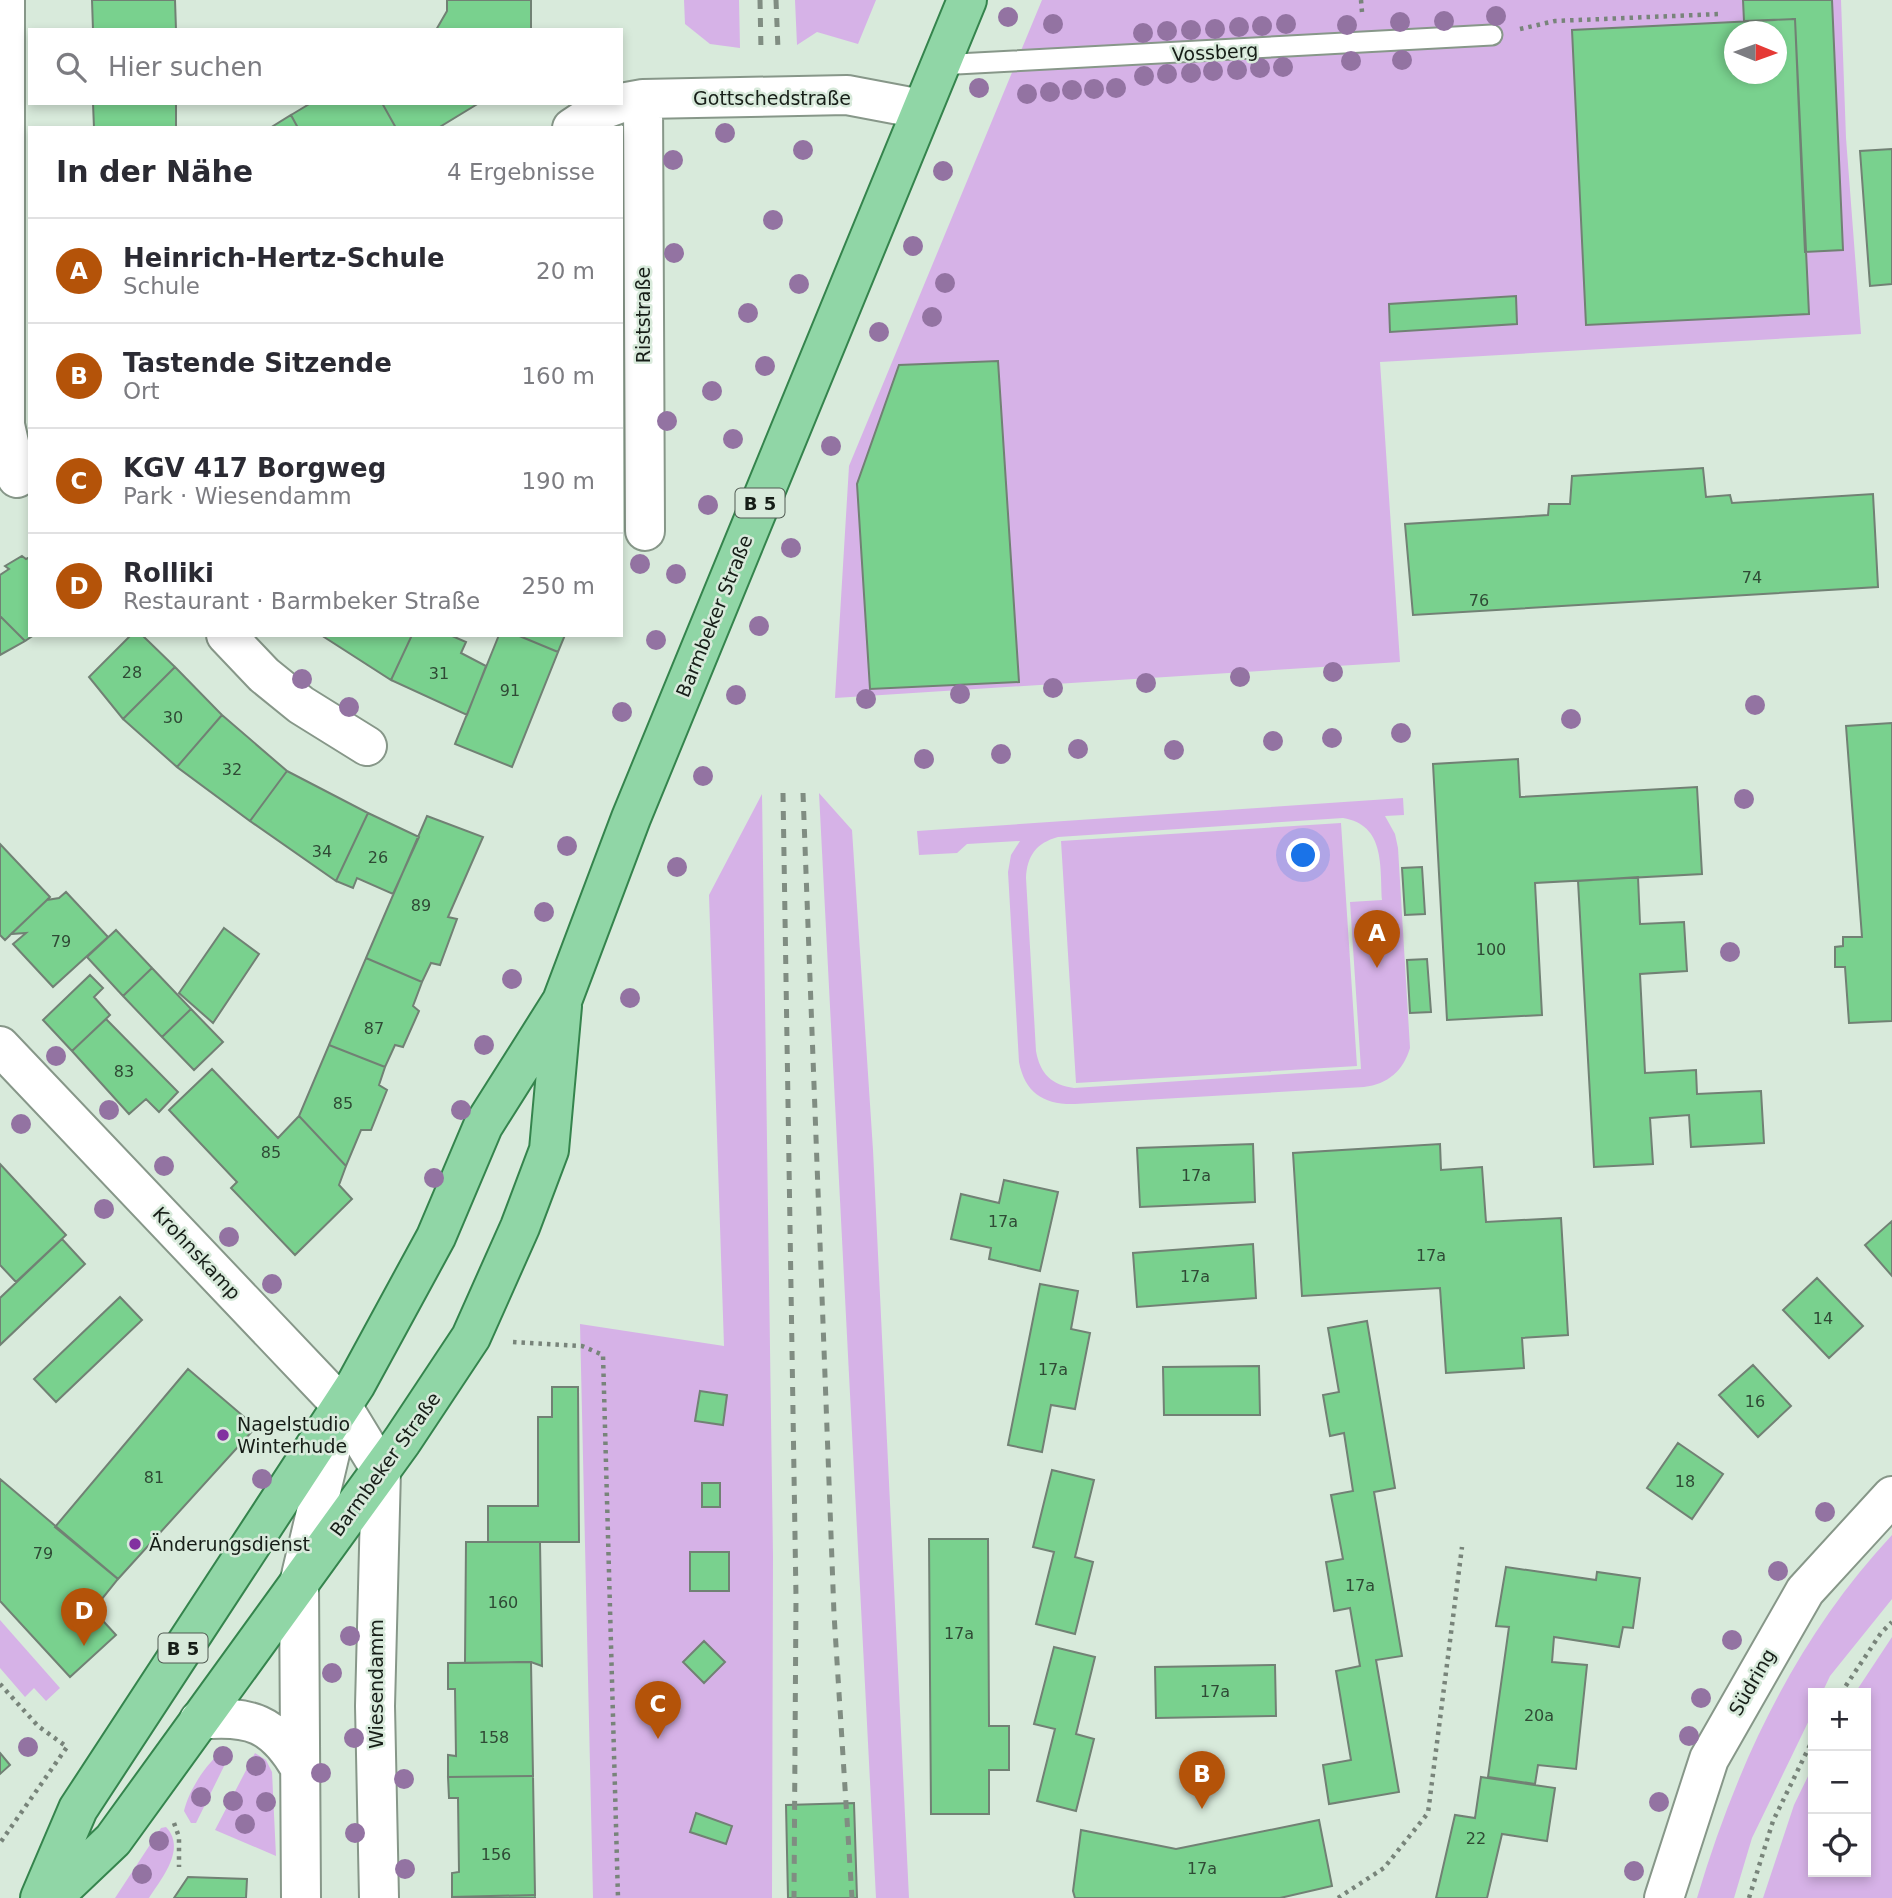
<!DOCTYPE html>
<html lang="de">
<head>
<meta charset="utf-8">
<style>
  body { margin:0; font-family:"DejaVu Sans",sans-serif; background:#f7f7f7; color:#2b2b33 }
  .controls { position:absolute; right:21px; bottom:21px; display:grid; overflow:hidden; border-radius:0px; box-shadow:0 4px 10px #0003 }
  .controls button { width:63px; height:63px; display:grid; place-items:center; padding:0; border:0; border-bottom:2px solid #e1e1e2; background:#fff; color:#2b2b33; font:35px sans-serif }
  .compass { position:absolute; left:1724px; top:21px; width:63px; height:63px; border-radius:50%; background:#fff; box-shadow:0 4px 10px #0003; rotate:91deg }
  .you { position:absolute; left:1304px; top:856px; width:24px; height:24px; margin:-18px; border:5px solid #fff; border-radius:50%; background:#1a73e8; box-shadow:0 0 0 10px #1a73e833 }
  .badge { display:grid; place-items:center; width:46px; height:46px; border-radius:50%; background:#b45309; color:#fff; font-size:23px; font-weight:700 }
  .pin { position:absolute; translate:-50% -58px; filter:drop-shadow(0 2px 4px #0008) }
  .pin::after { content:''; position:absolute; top:37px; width:24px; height:21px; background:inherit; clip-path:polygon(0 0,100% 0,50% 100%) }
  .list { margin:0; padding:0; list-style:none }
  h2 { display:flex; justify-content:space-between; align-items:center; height:91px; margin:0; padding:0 28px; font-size:30px }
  h2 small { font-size:23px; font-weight:400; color:#7c7c81 }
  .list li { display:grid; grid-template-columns:46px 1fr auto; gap:21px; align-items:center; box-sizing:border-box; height:105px; padding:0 28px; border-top:2px solid #e1e1e2 }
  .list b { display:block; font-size:26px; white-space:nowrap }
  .list p { margin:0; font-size:23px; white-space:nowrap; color:#7c7c81 }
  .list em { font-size:23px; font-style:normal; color:#7c7c81 }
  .icon { flex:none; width:38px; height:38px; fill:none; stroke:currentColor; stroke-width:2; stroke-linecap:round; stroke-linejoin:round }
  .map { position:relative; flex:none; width:1892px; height:1898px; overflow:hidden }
  .search { position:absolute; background:#fff; box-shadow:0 4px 10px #0003; left:28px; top:28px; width:595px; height:77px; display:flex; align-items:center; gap:18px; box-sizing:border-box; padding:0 24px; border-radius:0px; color:#7c7c81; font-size:26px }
  .panel { position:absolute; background:#fff; box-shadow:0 4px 10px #0003; left:28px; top:126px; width:595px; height:511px; border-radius:0px }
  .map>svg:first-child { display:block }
</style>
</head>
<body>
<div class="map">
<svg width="1892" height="1898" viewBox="0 0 1892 1898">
  <rect width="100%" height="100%" fill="#d8eadb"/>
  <path fill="#d6b2e7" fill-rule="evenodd" d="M684 0H739L740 48 710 44 685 24Z
    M795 0H876L858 44 817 32 797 45Z
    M1042 0H1841L1846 138 1861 334 1380 362 1400 662 835 698 849 466ZM1734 32H1776V74H1734Z
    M819 793 852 830 873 1150 909 1898H876Z
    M762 794 773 1556 772 1898H593L580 1324 724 1346 709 895Z
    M1403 798 1404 815 1385 816 1395 834 1398 848 1410 1048C1403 1071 1388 1084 1364 1087L1075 1104C1044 1105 1025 1093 1019 1062L1008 872 1011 855 1020 841 967 844 957 853 919 855 917 831ZM1343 818C1385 825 1380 865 1382 900L1350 902 1361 1069 1074 1088C1052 1085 1040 1074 1036 1051L1026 878C1027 856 1036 843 1058 837Z
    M1341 823 1357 1066 1076 1083 1061 841Z
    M1892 1535V1599L1830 1676 1822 1693H1813V1712L1752 1838 1734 1898H1697C1737 1764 1796 1638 1892 1535Z
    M0 1620 60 1688 46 1701 34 1688 25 1697 0 1668Z
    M1892 1637V1898H1763L1794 1805 1813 1766V1872H1866V1693H1855Z
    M226 1749 230 1754 196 1823H191L184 1811C189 1790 207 1761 226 1749Z
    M255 1753 266 1760 272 1772 276 1856 215 1830Z
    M166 1827C187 1849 161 1879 149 1898H115L161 1828Z"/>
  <path fill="#79d18e" stroke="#718174" stroke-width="2" fill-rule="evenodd" d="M92 0H175L176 30H93Z
    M447 0H531V30H436L447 11Z
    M1743 0H1832L1843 250 1805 252 1795 19 1744 21Z
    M1795 19 1809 314 1586 325 1572 30ZM1734 32H1776V74H1734Z
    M93 103H176V128H94Z
    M311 103H382L396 128H298L291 115Z
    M382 103H479L438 128H396Z
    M291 115 298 128H270Z
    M1892 149V284L1870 286 1860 151Z
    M1516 296 1517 324 1390 332 1389 304Z
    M998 361 1019 682 870 689 857 484 899 365Z
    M1703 468 1706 497 1730 495 1732 503 1873 494 1878 587 1413 615 1405 524 1548 515 1549 504H1570L1572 476Z
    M22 556 26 559 30 557V635H34L25 641 0 616V575L9 569 5 566Z
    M0 616 25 641 0 655Z
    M131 635H142L175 667 123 719 89 677Z
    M321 635H412L391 680Z
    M412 635H450L466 642 461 653 486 666 467 715 391 680Z
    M499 635H517L558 652 512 767 455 744Z
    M517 635H565L558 652Z
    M175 667 222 715 177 767 123 719Z
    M222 715 287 771 250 821 177 767Z
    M1892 723V1021L1849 1023 1845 967H1835V947L1843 946V937H1862L1846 726Z
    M1518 759 1520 797 1697 787 1702 874 1535 883 1542 1015 1447 1020 1433 764Z
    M287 771 368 813 336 881 250 821Z
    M368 813 419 837 393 894 357 878 353 888 336 881Z
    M427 816 483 837 448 917 457 919 440 965 431 963 422 982 366 958Z
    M0 844 50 897 5 940 0 935Z
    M1422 867 1425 914 1405 915 1402 868Z
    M1638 877 1640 924 1684 922 1687 971 1640 974 1645 1073 1696 1070 1697 1094 1761 1091 1764 1143 1691 1147 1689 1115 1650 1118 1653 1164 1594 1167 1578 881Z
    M66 892 108 937 53 987 13 944 26 933 11 934 47 900 59 898Z
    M224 928 259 954 213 1023 179 993Z
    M116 930 152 968 123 996 87 957Z
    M366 958 422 982 413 1006 419 1011 403 1047 395 1045 385 1067 329 1045Z
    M1427 959 1431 1012 1410 1013 1407 960Z
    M152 968 191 1009 162 1037 123 996Z
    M90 975 103 988 94 997 110 1015 72 1051 43 1020Z
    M191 1009 223 1042 194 1070 162 1037Z
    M106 1019 178 1092 159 1112 146 1099 129 1114 72 1051Z
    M329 1045 385 1067 379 1085 387 1090 371 1130H361L346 1166 299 1116Z
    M212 1069 278 1138 299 1116 346 1166 339 1185 352 1199 295 1255 231 1188 237 1182 169 1110Z
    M1253 1144 1255 1202 1140 1207 1137 1148Z
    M1440 1144 1441 1170 1482 1167 1486 1222 1561 1218 1568 1335 1522 1338 1524 1368 1446 1373 1440 1288 1302 1296 1293 1153Z
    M0 1164 66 1235 16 1282 0 1265Z
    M1004 1180 1058 1192 1040 1271 989 1259 991 1248 951 1239 961 1194 999 1203Z
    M1892 1221V1276L1865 1245Z
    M62 1239 85 1264 0 1345V1298Z
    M1253 1244 1256 1298 1137 1307 1133 1253Z
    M1817 1278 1863 1326 1829 1358 1783 1310Z
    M1040 1284 1078 1291 1071 1329 1090 1333 1075 1409 1051 1405 1042 1452 1008 1445Z
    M120 1297 142 1320 56 1402 34 1379Z
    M1367 1321 1395 1488 1374 1492 1402 1656 1376 1660 1399 1792 1329 1804 1323 1765 1351 1760 1336 1671 1360 1666 1350 1608 1334 1611 1326 1562 1343 1559 1331 1495 1353 1491 1344 1433 1330 1436 1323 1395 1339 1392 1328 1328Z
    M1753 1365 1791 1406 1758 1437 1719 1395Z
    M1259 1366 1260 1415H1164L1163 1367Z
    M188 1369 256 1427 118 1579 55 1527Z
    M552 1387H578L579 1542H488V1506H538V1417H552Z
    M700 1391 727 1395 723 1425 695 1421Z
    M1678 1443 1723 1474 1692 1519 1647 1488Z
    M1052 1470 1094 1480 1075 1557 1093 1562 1075 1634 1036 1624 1054 1552 1033 1547Z
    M0 1479 118 1579 93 1610 116 1635 70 1677 0 1601Z
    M702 1483H720V1507H702Z
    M929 1539H988L989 1726H1009V1770H989V1814H931Z
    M466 1542H540L542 1666 531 1662 465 1663Z
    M690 1552H729V1591H690Z
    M1506 1567 1596 1580 1597 1572 1640 1578 1633 1628 1623 1627 1619 1647 1554 1637 1552 1662 1587 1665 1576 1769 1538 1765 1535 1784 1488 1777 1509 1627 1496 1626Z
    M704 1641 725 1662 704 1683 683 1662Z
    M1054 1647 1095 1657 1076 1734 1094 1739 1076 1811 1037 1801 1055 1729 1034 1724Z
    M531 1662 533 1776 448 1777V1755L456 1756 455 1689H448V1663Z
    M1275 1665 1276 1716 1156 1718 1155 1667Z
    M0 1753 10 1765 0 1774Z
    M533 1776 535 1895 452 1897V1873L459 1872 458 1798H449L448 1777Z
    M1481 1777 1555 1788 1547 1841 1502 1834 1487 1898H1436L1455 1815 1475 1818Z
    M854 1803 857 1898H788L786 1805Z
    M696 1813 732 1826 726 1844 690 1832Z
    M1319 1820 1332 1886 1280 1898H1075L1073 1891 1081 1830 1176 1849Z
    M188 1877 247 1879 246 1898H174Z
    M535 1895V1898H452V1897Z"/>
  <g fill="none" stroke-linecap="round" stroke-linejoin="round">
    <defs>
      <path id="lane" d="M938 65 1492 35"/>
      <path id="street" d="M5 0V425L17 478
        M643 99 645 531
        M621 103 643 99 847 95 921 109
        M572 128 596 112 621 103
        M226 635 264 675 301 705 367 746
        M0 1046 342 1406"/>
      <path id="secondary" d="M342 1406 381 1470 375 1706 379 1898
        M199 1720C250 1715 274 1723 300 1768
        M301 1898 299 1584 340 1411
        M1664 1898 1709 1759 1805 1591 1892 1496"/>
      <path id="primary" d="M40 1898 78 1809 356 1384 436 1237 483 1126 562 1001 631 818 967 0
        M52 1898 113 1840 402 1441 471 1337 520 1227 549 1150 562 1006"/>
    </defs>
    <use href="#lane" stroke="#879789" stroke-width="23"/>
    <use href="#street" stroke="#879789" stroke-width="42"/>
    <use href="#secondary" stroke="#879789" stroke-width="42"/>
    <use href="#primary" stroke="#35844d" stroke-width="42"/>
    <path stroke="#78847a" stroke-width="4.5" stroke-dasharray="3.5 5" stroke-linecap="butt" d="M1361 0 1362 12
      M1520 29 1555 21 1720 14
      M513 1342 582 1346 603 1355 618 1898
      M0 1684 38 1726 67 1747 0 1843
      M1841 1693 1881 1633 1892 1622
      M174 1823 179 1837V1867
      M1338 1898 1384 1868 1428 1813 1462 1547
      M1749 1898 1773 1821 1813 1739"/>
    <use href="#lane" stroke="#fff" stroke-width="19"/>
    <use href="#street" stroke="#fff" stroke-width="38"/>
    <use href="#secondary" stroke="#fff" stroke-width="38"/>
    <use href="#primary" stroke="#90d6a6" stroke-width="38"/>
    <path stroke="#808d82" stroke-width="5" stroke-dasharray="9 9" stroke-linecap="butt" d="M760 0 761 50
      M776 0 778 49
      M783 793 796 1597 794 1898
      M803 793 834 1614 852 1898"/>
  </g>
  <g fill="#9373a2">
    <circle cx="1496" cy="16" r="10"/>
    <circle cx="1008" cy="17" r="10"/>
    <circle cx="1444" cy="21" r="10"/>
    <circle cx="1400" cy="22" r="10"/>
    <circle cx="1053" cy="24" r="10"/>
    <circle cx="1286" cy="24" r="10"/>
    <circle cx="1347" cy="25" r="10"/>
    <circle cx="1262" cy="26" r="10"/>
    <circle cx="1239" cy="27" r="10"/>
    <circle cx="1215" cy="29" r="10"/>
    <circle cx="1191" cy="30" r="10"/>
    <circle cx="1167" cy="31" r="10"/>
    <circle cx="1143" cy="33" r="10"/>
    <circle cx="1402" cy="60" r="10"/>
    <circle cx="1351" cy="61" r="10"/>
    <circle cx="1283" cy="67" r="10"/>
    <circle cx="1260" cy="68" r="10"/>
    <circle cx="1237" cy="70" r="10"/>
    <circle cx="1213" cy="71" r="10"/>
    <circle cx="1191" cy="73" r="10"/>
    <circle cx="1167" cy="74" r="10"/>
    <circle cx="1144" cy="76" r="10"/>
    <circle cx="979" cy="88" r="10"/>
    <circle cx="1116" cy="88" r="10"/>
    <circle cx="1094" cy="89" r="10"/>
    <circle cx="1072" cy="90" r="10"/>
    <circle cx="1050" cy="92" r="10"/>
    <circle cx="1027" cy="94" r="10"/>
    <circle cx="725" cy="133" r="10"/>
    <circle cx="803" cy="150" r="10"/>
    <circle cx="673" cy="160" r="10"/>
    <circle cx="943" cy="171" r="10"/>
    <circle cx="773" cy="220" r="10"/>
    <circle cx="913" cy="246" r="10"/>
    <circle cx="674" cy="253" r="10"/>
    <circle cx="945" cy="283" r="10"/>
    <circle cx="799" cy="284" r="10"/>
    <circle cx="748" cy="313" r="10"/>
    <circle cx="932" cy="317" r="10"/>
    <circle cx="879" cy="332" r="10"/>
    <circle cx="765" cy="366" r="10"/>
    <circle cx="712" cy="391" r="10"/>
    <circle cx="667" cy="421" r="10"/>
    <circle cx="733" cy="439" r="10"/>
    <circle cx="831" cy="446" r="10"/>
    <circle cx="708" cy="505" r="10"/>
    <circle cx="791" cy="548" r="10"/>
    <circle cx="640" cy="564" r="10"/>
    <circle cx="676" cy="574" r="10"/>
    <circle cx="759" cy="626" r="10"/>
    <circle cx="656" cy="640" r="10"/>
    <circle cx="1333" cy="672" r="10"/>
    <circle cx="1240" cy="677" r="10"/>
    <circle cx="302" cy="679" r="10"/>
    <circle cx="1146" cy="683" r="10"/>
    <circle cx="1053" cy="688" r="10"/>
    <circle cx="960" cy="694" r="10"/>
    <circle cx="736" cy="695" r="10"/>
    <circle cx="866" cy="699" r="10"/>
    <circle cx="1755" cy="705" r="10"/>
    <circle cx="349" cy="707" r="10"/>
    <circle cx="622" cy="712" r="10"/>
    <circle cx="1571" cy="719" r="10"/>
    <circle cx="1401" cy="733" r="10"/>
    <circle cx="1332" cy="738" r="10"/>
    <circle cx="1273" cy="741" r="10"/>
    <circle cx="1078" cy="749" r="10"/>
    <circle cx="1174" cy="750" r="10"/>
    <circle cx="1001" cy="754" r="10"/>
    <circle cx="924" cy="759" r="10"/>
    <circle cx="703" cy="776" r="10"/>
    <circle cx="1744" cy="799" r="10"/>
    <circle cx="567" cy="846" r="10"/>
    <circle cx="677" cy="867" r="10"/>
    <circle cx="544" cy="912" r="10"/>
    <circle cx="1730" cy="952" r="10"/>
    <circle cx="512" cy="979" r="10"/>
    <circle cx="630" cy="998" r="10"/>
    <circle cx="484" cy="1045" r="10"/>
    <circle cx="56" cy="1056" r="10"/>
    <circle cx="109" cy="1110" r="10"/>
    <circle cx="461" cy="1110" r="10"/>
    <circle cx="21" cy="1124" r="10"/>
    <circle cx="164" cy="1166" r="10"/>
    <circle cx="434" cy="1178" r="10"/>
    <circle cx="104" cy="1209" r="10"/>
    <circle cx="229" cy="1237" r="10"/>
    <circle cx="272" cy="1284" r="10"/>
    <circle cx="262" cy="1479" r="10"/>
    <circle cx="1825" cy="1512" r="10"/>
    <circle cx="1778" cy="1571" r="10"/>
    <circle cx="350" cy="1636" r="10"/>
    <circle cx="1732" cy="1640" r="10"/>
    <circle cx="332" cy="1673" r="10"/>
    <circle cx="1701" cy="1698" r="10"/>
    <circle cx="1689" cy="1736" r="10"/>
    <circle cx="354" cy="1738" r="10"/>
    <circle cx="28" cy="1747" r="10"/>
    <circle cx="223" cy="1756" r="10"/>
    <circle cx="256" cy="1766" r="10"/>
    <circle cx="321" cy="1773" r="10"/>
    <circle cx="404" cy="1779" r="10"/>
    <circle cx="201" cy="1797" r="10"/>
    <circle cx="233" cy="1801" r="10"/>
    <circle cx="266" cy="1802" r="10"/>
    <circle cx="1659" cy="1802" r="10"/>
    <circle cx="245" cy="1824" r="10"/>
    <circle cx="355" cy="1833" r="10"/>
    <circle cx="159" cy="1841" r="10"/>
    <circle cx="405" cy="1869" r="10"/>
    <circle cx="1634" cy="1871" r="10"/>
    <circle cx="142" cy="1874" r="10"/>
  </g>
  <g fill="#8231a0" stroke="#d8eadb" stroke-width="2.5">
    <circle cx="223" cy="1435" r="7"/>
    <circle cx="135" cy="1544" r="7"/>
  </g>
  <g text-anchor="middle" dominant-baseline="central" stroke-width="5" stroke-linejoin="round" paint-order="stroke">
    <g font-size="16" fill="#2f4a35">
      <text x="1752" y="577">74</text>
      <text x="1479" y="600">76</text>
      <text x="132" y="672">28</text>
      <text x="439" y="673">31</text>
      <text x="510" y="690">91</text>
      <text x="173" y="717">30</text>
      <text x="232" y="769">32</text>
      <text x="322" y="851">34</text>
      <text x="378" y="857">26</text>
      <text x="421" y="905">89</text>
      <text x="61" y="941">79</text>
      <text x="1491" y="949">100</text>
      <text x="374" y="1028">87</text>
      <text x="124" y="1071">83</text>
      <text x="343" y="1103">85</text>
      <text x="271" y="1152">85</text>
      <text x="1196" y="1175">17a</text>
      <text x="1003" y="1221">17a</text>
      <text x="1431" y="1255">17a</text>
      <text x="1195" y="1276">17a</text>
      <text x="1823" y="1318">14</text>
      <text x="1053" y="1369">17a</text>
      <text x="1755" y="1401">16</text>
      <text x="154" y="1477">81</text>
      <text x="1685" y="1481">18</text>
      <text x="43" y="1553">79</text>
      <text x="1360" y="1585">17a</text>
      <text x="503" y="1602">160</text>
      <text x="959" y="1633">17a</text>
      <text x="1215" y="1691">17a</text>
      <text x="1539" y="1715">20a</text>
      <text x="494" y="1737">158</text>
      <text x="1476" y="1838">22</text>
      <text x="496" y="1854">156</text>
      <text x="1202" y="1868">17a</text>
    </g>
    <g fill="#d8eadb" stroke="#505a52" stroke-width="2">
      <rect x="735.5" y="488.5" width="49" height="29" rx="5"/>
      <rect x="158.5" y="1633.5" width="49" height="29" rx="5"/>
    </g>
    <g font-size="18" font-weight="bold" fill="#161d17">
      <text x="760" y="503">B 5</text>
      <text x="183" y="1648">B 5</text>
    </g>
    <g font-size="19" fill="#161d17" stroke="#d8eadb">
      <text transform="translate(1215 52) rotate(-3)">Vossberg</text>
      <text x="772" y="98">Gottschedstraße</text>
      <text transform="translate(643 315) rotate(-90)">Riststraße</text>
      <text transform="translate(714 616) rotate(-68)">Barmbeker Straße</text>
      <text transform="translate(197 1253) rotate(47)">Krohnskamp</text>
      <text transform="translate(385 1464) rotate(-54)">Barmbeker Straße</text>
      <text transform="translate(1752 1682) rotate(-60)">Südring</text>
      <text transform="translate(376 1684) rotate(-90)">Wiesendamm</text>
    </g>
    <g font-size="19" fill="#161d17" stroke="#d8eadb" text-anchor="start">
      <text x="237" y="1424">Nagelstudio<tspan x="237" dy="22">Winterhude</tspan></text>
      <text x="149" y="1544">Änderungsdienst</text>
    </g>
  </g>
</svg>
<div class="controls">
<button>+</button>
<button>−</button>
<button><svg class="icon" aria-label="locate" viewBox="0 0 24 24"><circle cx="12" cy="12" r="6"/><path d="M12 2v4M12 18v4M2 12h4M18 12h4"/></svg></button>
</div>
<svg class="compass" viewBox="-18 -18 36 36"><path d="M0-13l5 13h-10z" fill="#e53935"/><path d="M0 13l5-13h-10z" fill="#7c7c81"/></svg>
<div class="you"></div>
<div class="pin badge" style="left:1377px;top:968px">A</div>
<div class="pin badge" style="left:1202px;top:1809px">B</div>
<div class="pin badge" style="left:658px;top:1739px">C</div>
<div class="pin badge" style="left:84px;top:1646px">D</div>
<div class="search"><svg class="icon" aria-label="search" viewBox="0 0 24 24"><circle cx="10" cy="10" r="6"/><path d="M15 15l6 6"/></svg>Hier suchen</div>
<section class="panel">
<h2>In der Nähe<small>4 Ergebnisse</small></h2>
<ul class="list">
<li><span class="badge">A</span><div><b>Heinrich-Hertz-Schule</b><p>Schule</p></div><em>20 m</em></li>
<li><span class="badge">B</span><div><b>Tastende Sitzende</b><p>Ort</p></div><em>160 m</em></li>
<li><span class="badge">C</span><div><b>KGV 417 Borgweg</b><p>Park · Wiesendamm</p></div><em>190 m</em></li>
<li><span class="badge">D</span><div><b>Rolliki</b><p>Restaurant · Barmbeker Straße</p></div><em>250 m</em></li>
</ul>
</section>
</div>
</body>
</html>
